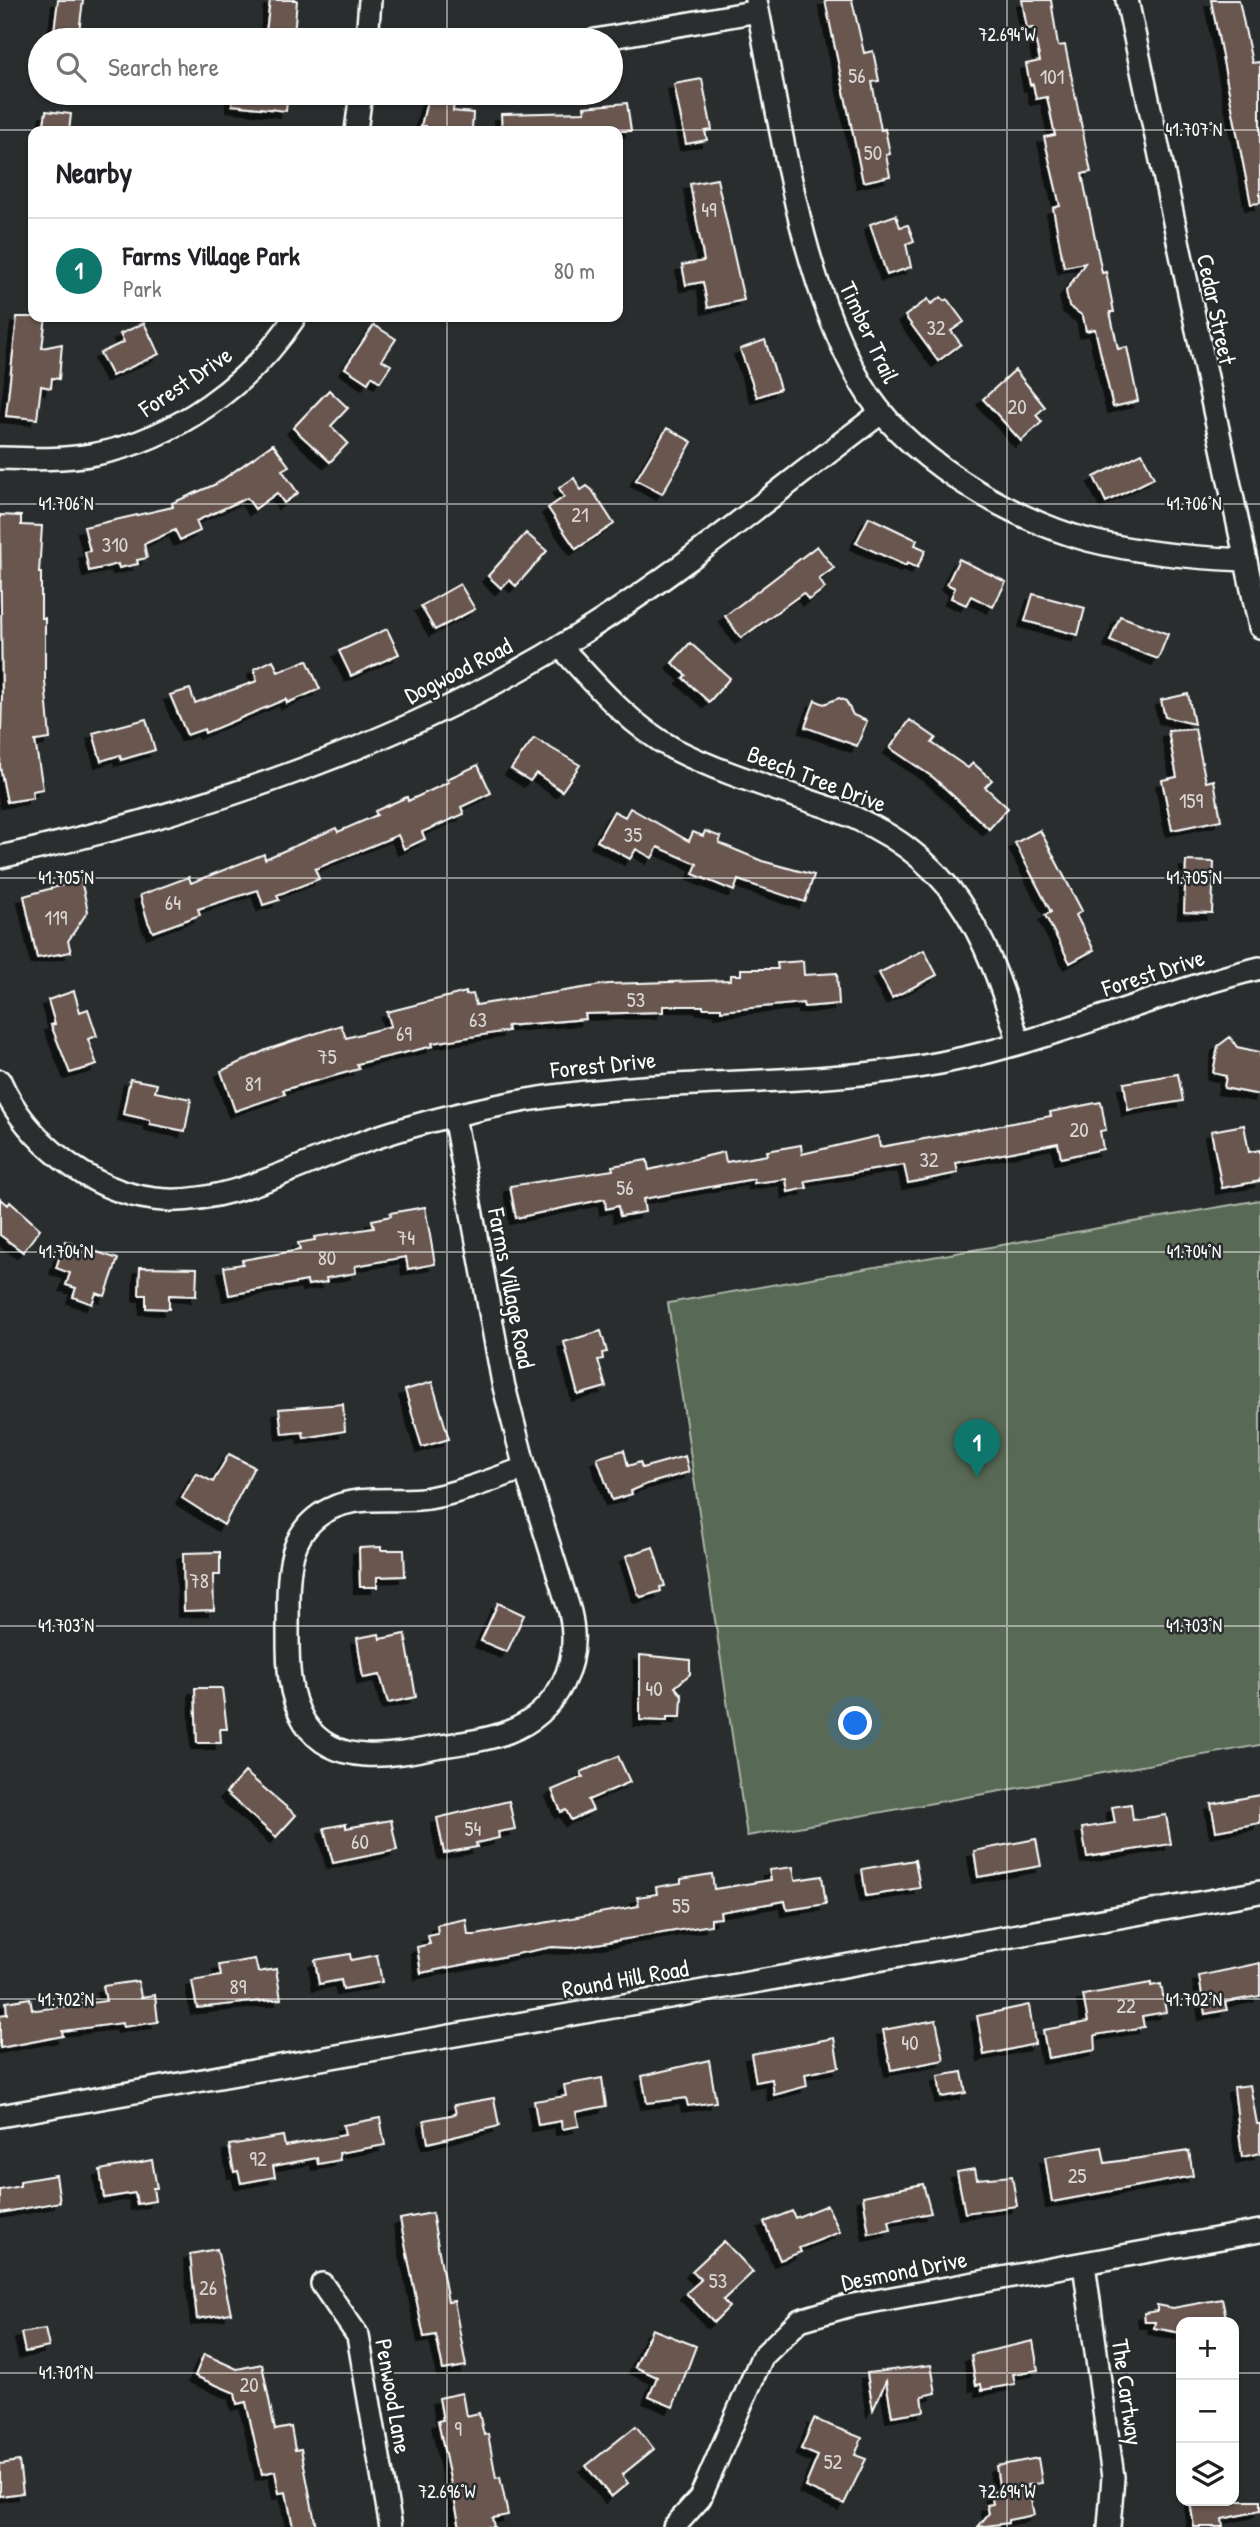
<!DOCTYPE html>
<html lang="en">
<head>
<meta charset="utf-8">
<style>
  body { margin:0; font-family:"Patrick Hand",sans-serif; background:#f2f2f2; color:#202124 }
  .controls { position:absolute; right:21px; bottom:21px; display:grid; overflow:hidden; border-radius:14px; box-shadow:0 2px 5px #0004 }
  .controls button { width:63px; height:63px; display:grid; place-items:center; padding:0; border:0; border-bottom:2px solid #e0e0e0; background:#fff; color:#202124; font:35px sans-serif }
  .you { position:absolute; left:856px; top:1724px; width:24px; height:24px; margin:-18px; border:5px solid #fff; border-radius:50%; background:#1a73e8; box-shadow:0 0 0 10px #1a73e833 }
  .badge { display:grid; place-items:center; width:46px; height:46px; border-radius:50%; background:#0f766e; color:#fff; font-size:23px; font-weight:700 }
  .pin { position:absolute; translate:-50% -58px; filter:drop-shadow(0 2px 4px #0008) }
  .pin::after { content:''; position:absolute; top:37px; width:24px; height:21px; background:inherit; clip-path:polygon(0 0,100% 0,50% 100%) }
  .list { margin:0; padding:0; list-style:none }
  h2 { display:flex; justify-content:space-between; align-items:center; height:91px; margin:0; padding:0 28px; font-size:30px }
  h2 small { font-size:23px; font-weight:400; color:#757577 }
  .list li { display:grid; grid-template-columns:46px 1fr auto; gap:21px; align-items:center; box-sizing:border-box; height:105px; padding:0 28px; border-top:2px solid #e0e0e0 }
  .list b { display:block; font-size:26px; white-space:nowrap }
  .list p { margin:0; font-size:23px; white-space:nowrap; color:#757577 }
  .list em { font-size:23px; font-style:normal; color:#757577 }
  .icon { flex:none; width:38px; height:38px; fill:none; stroke:currentColor; stroke-width:2; stroke-linecap:round; stroke-linejoin:round }
  .map { position:relative; flex:none; width:1260px; height:2527px; overflow:hidden }
  .search { position:absolute; background:#fff; box-shadow:0 2px 5px #0004; left:28px; top:28px; width:595px; height:77px; display:flex; align-items:center; gap:18px; box-sizing:border-box; padding:0 24px; border-radius:38px; color:#757577; font-size:26px }
  .panel { position:absolute; background:#fff; box-shadow:0 2px 5px #0004; left:28px; top:126px; width:595px; height:196px; border-radius:14px }
  .map>svg:first-child { display:block }
</style>
</head>
<body>
<div class="map">
<svg width="1260" height="2527" viewBox="0 0 1260 2527">
  <defs>
    <filter id="shadow"><feDropShadow dx="-6" dy="6" stdDeviation="0" flood-color="#0009"/></filter>
  </defs>
  <rect width="100%" height="100%" fill="#2a2d2e"/>
  <filter id="ink" filterUnits="userSpaceOnUse"><feTurbulence type="fractalNoise" baseFrequency=".0143" numOctaves="2"/><feDisplacementMap in="SourceGraphic" scale="14" xChannelSelector="R" yChannelSelector="G"/><feConvolveMatrix kernelMatrix="1 2 1 2 8 2 1 2 1" color-interpolation-filters="sRGB"/></filter>
  <g filter="url(#ink)">
    <path fill="#596b54" stroke="#acb5aa" stroke-width="2" d="M1260 1200V1745L747 1836 668 1303Z"/>
    <path fill="#67574f" stroke="#fff" stroke-width="2" filter="url(#shadow)" d="M58 0H83L78 40H53Z
      M270 0H297L294 35 266 32Z
      M825 0H852L864 53 873 51 879 81 872 82 881 130 885 129 890 154 886 155 890 176 863 182Z
      M1022 0H1051L1058 46 1065 45 1091 172 1082 174 1102 273 1106 272 1114 312H1110L1118 349 1127 347 1138 401 1113 407 1095 329 1086 331 1083 316 1069 306 1066 291 1085 263 1064 267 1053 208 1060 206 1044 137 1055 135 1047 97 1036 99 1033 84 1030 85 1026 64 1040 61 1033 28 1027 29Z
      M1211 0H1239L1252 63 1260 62V203L1251 204Z
      M702 79 712 130 705 131 707 140 686 144 674 84Z
      M232 93H288L286 111 232 105Z
      M429 93H455L453 111 473 113 472 129 426 131V126H421Z
      M627 103 631 131H502L501 114 585 112 584 107Z
      M46 111 71 114 69 131H43Z
      M717 179 744 300 708 308 703 282 686 285 682 265 704 261 690 184Z
      M896 215 900 227 908 225 914 241 906 244 911 267 887 275 870 224Z
      M941 297 944 301 947 299 964 322 951 331 961 344 938 361 905 316 928 299 931 304Z
      M17 317H46L42 348 62 344 59 379 52 378 51 388 41 386 37 419 6 416Z
      M144 323 159 354 112 376 100 353 124 342 120 334Z
      M374 325 396 339 382 360 391 365 380 382 372 376 368 383 345 368Z
      M765 340 780 389 757 397 740 349Z
      M1015 370 1045 407 1036 415 1042 422 1021 441 983 399Z
      M329 390 348 408 331 426 348 443 330 462 293 428Z
      M667 428 692 442 662 494 636 480Z
      M273 444 289 466 282 470 298 493 284 503 277 493 255 509 247 498 196 521 200 531 180 540 175 530 144 544 147 558 137 560 138 564 119 568 118 564 89 571 85 552 90 551 84 527 173 507 172 503 216 484Z
      M1142 453 1154 478 1106 502 1094 477Z
      M574 478 581 490 587 486 592 490 614 524 576 549 548 508 564 497 559 488Z
      M0 515 21 516V525L42 526 39 573H41V618H45V681L50 739 35 741 43 789 32 791 33 798 7 802 0 767 2 697Z
      M869 517 917 540 915 545 926 550 917 568 907 563 906 566 856 543Z
      M526 533 547 551 516 586 509 580 501 588 488 576Z
      M817 546 834 568 819 579 825 588 809 600 803 593 741 638 725 616Z
      M959 559 1006 582 993 607 971 596 966 605 951 598 955 588 947 584Z
      M460 584 475 609 435 630 421 606Z
      M1033 594 1085 608 1078 635 1025 621Z
      M1120 616 1168 634 1158 659 1110 641Z
      M387 629 399 654 351 676 339 651Z
      M690 643 730 678 709 702 683 678 686 675 672 663Z
      M273 660 278 672 307 660 320 689 287 703 286 699 205 733 204 729 187 735 170 695 190 689 195 703 257 681 254 669Z
      M1188 694 1194 724 1165 717 1161 700Z
      M839 698 846 701 853 715 867 721 857 746 805 727 815 700 824 704Z
      M146 719 155 750 121 760 120 755 101 761 93 733Z
      M910 720 936 738 932 743 968 768 973 763 992 780 985 787 1008 808 989 829 934 778 890 748Z
      M1195 729 1206 782 1214 780 1221 820 1172 830 1162 780 1177 777 1168 731Z
      M534 738 580 765 562 791 536 773 530 781 511 769Z
      M478 765 491 793 461 807 464 814 422 832 425 839 404 849 398 835 315 869 319 879 277 895 279 900 263 905 258 890 198 909 200 915 153 932 148 922 140 895 189 877 191 883 264 854 265 859 336 828 338 832 377 815 375 811 407 797 408 801 449 782 447 779Z
      M630 808 689 841 693 832 703 836 705 831 721 837 719 843 762 861 814 875 805 902 738 880 734 891 693 874 697 864 658 847 652 858 636 849 630 859 597 841 614 811 625 817Z
      M1040 830 1082 911 1076 915 1094 950 1070 963 1045 915 1051 912 1015 843Z
      M1186 861 1214 862 1212 913 1184 912Z
      M81 880 88 911 68 941 71 952 37 958 24 896Z
      M924 950 937 975 892 998 879 973Z
      M803 961 804 975 837 973 839 1004 804 1007 803 1003 721 1011V1008H703V1006H663V1012L585 1014 586 1019 507 1026 508 1031 432 1043 433 1046 357 1064 359 1069 283 1090 285 1094 235 1111 221 1071 266 1050 341 1025 346 1038 391 1026 387 1012 466 992V995L473 994 476 1005 608 984 731 980V975H741V969H778L777 963Z
      M74 991 80 1012 88 1009 97 1036 88 1039 97 1065 70 1073 51 1025 55 1024 48 1000Z
      M1230 1037 1237 1047 1260 1052V1095L1224 1088 1226 1076 1213 1073 1218 1046Z
      M1178 1074 1183 1101 1128 1110 1124 1083Z
      M130 1079 157 1084 155 1092 191 1099 185 1131 150 1124V1120L123 1114Z
      M1101 1102 1106 1130 1100 1131 1103 1149 1061 1158 1058 1143 956 1163 958 1173 908 1183 904 1165 805 1181 807 1188 788 1192 786 1179 754 1183V1179L643 1199 645 1212 620 1216 618 1206 606 1209 605 1199 516 1218 510 1186 613 1170 612 1166 647 1160 649 1170 724 1152 726 1162 768 1155 767 1151 801 1145 802 1154 878 1136 880 1147 1051 1116 1050 1112Z
      M1244 1125 1249 1152 1260 1150V1181L1222 1188 1211 1131Z
      M0 1198 8 1205 10 1202 40 1229 23 1252 0 1235Z
      M425 1207 435 1264 408 1269 406 1257 355 1266 356 1273 326 1278 327 1282 308 1285 307 1281 229 1295 224 1267 243 1264 242 1260 300 1250 298 1243 315 1240 314 1237 374 1228 372 1220 391 1216 390 1213Z
      M65 1241 118 1259 105 1296 96 1293 92 1304 73 1297 76 1288 66 1285 70 1273 56 1268Z
      M140 1267 197 1268 196 1296 169 1295V1309L146 1308V1295H139Z
      M601 1331 607 1352 602 1353 603 1359 598 1360 606 1387 578 1395 564 1342Z
      M432 1382 449 1439 422 1447 405 1390Z
      M343 1404 345 1431 304 1438 303 1432 282 1434 279 1409Z
      M624 1450 628 1466 640 1462 642 1468 685 1456 689 1472 647 1484 631 1491 632 1494 612 1500 597 1458Z
      M229 1454 254 1467 224 1525 182 1498 196 1473 213 1482Z
      M381 1547V1550H404L405 1576 377 1577V1587H360L359 1548Z
      M653 1547 665 1586 660 1587 661 1591 641 1597 638 1594 626 1556Z
      M220 1552V1575H213L214 1610 184 1611 183 1553Z
      M498 1603 524 1615 507 1652 481 1641Z
      M379 1634 380 1639 405 1634 416 1697 388 1703 380 1675 363 1678 357 1638Z
      M640 1655 690 1660V1674L675 1687 682 1695 681 1717H667V1721L640 1720Z
      M195 1688H222L227 1729H220L221 1743H197Z
      M618 1756 630 1782 588 1800 593 1810 571 1820 566 1810 561 1812 552 1790 583 1777 581 1772Z
      M245 1772 296 1815 276 1837 226 1793Z
      M1260 1795V1823L1216 1831 1211 1804Z
      M509 1801 515 1829 498 1832 499 1838 476 1843 477 1847 444 1853 437 1818Z
      M1131 1804 1133 1820 1166 1815 1171 1844 1087 1857 1082 1828 1115 1823 1112 1807Z
      M391 1820 397 1850 333 1863 324 1828 346 1824V1828Z
      M1036 1839 1041 1866 978 1877 974 1851Z
      M915 1860 920 1888 866 1896 862 1869Z
      M793 1867 795 1880 822 1876 826 1904 787 1910 785 1901 720 1912 721 1918 711 1919V1925L572 1948 552 1947 421 1973 417 1947 430 1944 428 1936 438 1934 437 1925 466 1919 468 1935H476L639 1906 637 1897 657 1894 656 1887 681 1883V1879L712 1874 714 1889 771 1880 769 1870Z
      M350 1954 351 1960 377 1955 382 1982 343 1989 341 1980 319 1984 315 1960Z
      M255 1959 258 1972 276 1969 281 1999 197 2008 192 1981 221 1976 219 1965Z
      M1260 1963V1996L1225 2002 1227 2010 1205 2014 1199 1976Z
      M138 1981 141 1997 155 1995 158 2022 123 2027 122 2023 62 2031 63 2036 0 2048V2015L7 2014 6 2002 30 1998 32 2009 36 2010 106 2001 103 1986Z
      M1151 1983V1986L1161 1984 1166 2012 1142 2016 1144 2027 1095 2035 1096 2050 1048 2058 1043 2030 1088 2022 1083 1995Z
      M1029 2005 1035 2044 984 2055 977 2016Z
      M936 2020 944 2060 891 2070 883 2030Z
      M834 2038 839 2067 805 2074 807 2086 774 2095 772 2079 756 2082 751 2054Z
      M709 2060 716 2102 688 2106 686 2098 647 2103 642 2076Z
      M962 2072 966 2093 941 2097 938 2076Z
      M602 2078 606 2106 576 2112 579 2126 562 2129 561 2121 538 2125 534 2101 566 2096 564 2085Z
      M1250 2085 1257 2124H1260V2153L1242 2157 1234 2087Z
      M494 2098 499 2126 428 2143 424 2120 456 2114 454 2105Z
      M380 2118 385 2145 339 2153 340 2160 318 2164 317 2158 273 2166 275 2177 241 2183 238 2171 234 2172 229 2145 283 2136 285 2146 345 2135 343 2125Z
      M1102 2147 1105 2163 1189 2151 1193 2176 1052 2202 1045 2157Z
      M152 2160 157 2188H153L155 2201 137 2204 135 2193 104 2198 100 2170Z
      M975 2169 977 2179 1012 2176 1017 2206 965 2213 957 2172Z
      M56 2175 60 2202 0 2213V2190L20 2186V2181Z
      M923 2184 931 2213 889 2221 891 2230 869 2234 863 2196Z
      M827 2205 840 2232 799 2248 801 2252 780 2260 764 2222 792 2211 795 2218Z
      M432 2213 448 2302 454 2301 466 2366 443 2370 436 2335 424 2337 400 2219Z
      M724 2241 753 2272 723 2300 729 2307 714 2322 686 2293 701 2280 692 2271Z
      M217 2249 231 2313 197 2319 190 2254Z
      M1222 2299 1227 2322H1181V2333L1154 2328 1155 2322H1145L1144 2313 1157 2311V2305L1173 2308Z
      M45 2329 49 2347 25 2352 21 2333Z
      M652 2329 696 2346 673 2407 649 2397 657 2377 635 2367Z
      M1033 2341 1038 2370 1013 2374 1015 2384 982 2390 981 2384 976 2385 971 2355Z
      M204 2354 237 2369 262 2364 275 2430 291 2427 295 2450 301 2449 316 2527H293L286 2492 279 2493 275 2471 262 2474 246 2402 237 2404 235 2393 195 2376Z
      M931 2365 936 2393 922 2396 924 2411 892 2416 886 2381 873 2410 867 2373Z
      M462 2393 466 2416 479 2413 484 2435 488 2434 496 2478 500 2477 508 2515 492 2518 494 2527H460L438 2421 443 2420 439 2398Z
      M814 2419 862 2438 855 2455 866 2459 844 2504 805 2487 818 2456 801 2449Z
      M636 2426 654 2449 622 2475 628 2483 611 2497 586 2466Z
      M1038 2458 1042 2483 1028 2485 1034 2515 1008 2520V2523L978 2527 989 2513 987 2505 993 2504 991 2492 1000 2491 996 2466Z
      M19 2461 23 2493 0 2496V2464Z
      M1190 2501H1260V2511L1222 2519 1223 2527H1194Z"/>
    <g fill="none" stroke-linecap="round" stroke-linejoin="round">
      <defs>
        <path id="minor" d="M756 0C781 123 798 273 861 383 902 455 1009 519 1088 540 1139 553 1193 558 1246 560
          M1127 0 1260 627
          M367 40 370 0
          M595 40 758 11
          M356 131 361 93
          M0 458C32 459 65 460 96 454 175 439 252 383 295 317
          M560 646C595 684 628 724 674 749 725 775 780 790 833 809 952 853 985 929 1019 1043
          M0 857C203 812 402 745 579 635 685 569 781 487 881 413
          M0 1081C26 1140 89 1191 154 1199 226 1208 299 1163 366 1141 408 1126 452 1115 496 1106 635 1076 777 1089 918 1067 1036 1048 1145 996 1260 968
          M454 1116 503 1383 525 1468 570 1612C582 1663 558 1713 508 1732 487 1740 463 1743 441 1746 396 1755 335 1769 305 1723 283 1689 289 1642 288 1604 288 1566 291 1528 330 1509 359 1494 398 1503 429 1498 462 1492 494 1479 525 1468
          M0 2116 1260 1892
          M1084 2264 1113 2477 1109 2527
          M322 2284 358 2336 391 2527
          M674 2527 700 2498 762 2357 800 2320 848 2306 1260 2231"/>
      </defs>
      <use href="#minor" stroke="#fff" stroke-width="26"/>
      <use href="#minor" stroke="#2a2d2e" stroke-width="21"/>
    </g>
  </g>
  <path fill="none" stroke="#fff" stroke-width="2" stroke-opacity="0.45" d="M447 0V40M1007 0V2527M447 93V131M0 130H1260M447 317V2527M0 504H1260M0 878H1260M0 1252H1260M0 1626H1260M0 1999H1260M0 2373H1181M1234 2373H1260"/>
  <g text-anchor="middle" dominant-baseline="central" stroke-width="5" stroke-linejoin="round" paint-order="stroke">
    <g font-size="21" fill="#d9d5d3">
      <text x="857" y="75">56</text>
      <text x="1052" y="76">101</text>
      <text x="873" y="152">50</text>
      <text x="709" y="209">49</text>
      <text x="936" y="327">32</text>
      <text x="1017" y="406">20</text>
      <text x="580" y="514">21</text>
      <text x="115" y="544">310</text>
      <text x="1191" y="800">159</text>
      <text x="633" y="834">35</text>
      <text x="173" y="902">64</text>
      <text x="56" y="917">119</text>
      <text x="636" y="999">53</text>
      <text x="478" y="1019">63</text>
      <text x="404" y="1033">69</text>
      <text x="327" y="1056">75</text>
      <text x="253" y="1083">81</text>
      <text x="1079" y="1129">20</text>
      <text x="929" y="1159">32</text>
      <text x="625" y="1187">56</text>
      <text x="406" y="1237">74</text>
      <text x="327" y="1257">80</text>
      <text x="199" y="1580">78</text>
      <text x="654" y="1688">40</text>
      <text x="473" y="1828">54</text>
      <text x="360" y="1841">60</text>
      <text x="681" y="1905">55</text>
      <text x="238" y="1986">89</text>
      <text x="1126" y="2005">22</text>
      <text x="910" y="2042">40</text>
      <text x="258" y="2158">92</text>
      <text x="1077" y="2175">25</text>
      <text x="718" y="2280">53</text>
      <text x="208" y="2287">26</text>
      <text x="249" y="2384">20</text>
      <text x="458" y="2428">9</text>
      <text x="833" y="2461">52</text>
    </g>
    <g font-size="24" fill="#fff" stroke="#2a2d2e">
      <text transform="translate(1217 309) rotate(78)">Cedar Street</text>
      <text transform="translate(870 332) rotate(65)">Timber Trail</text>
      <text transform="translate(185 381) rotate(-34)">Forest Drive</text>
      <text transform="translate(458 670) rotate(-27)">Dogwood Road</text>
      <text transform="translate(817 778) rotate(21)">Beech Tree Drive</text>
      <text transform="translate(1153 972) rotate(-18)">Forest Drive</text>
      <text transform="translate(603 1064) rotate(-6)">Forest Drive</text>
      <text transform="translate(512 1288) rotate(79)">Farms Village Road</text>
      <text transform="translate(625 1978) rotate(-10)">Round Hill Road</text>
      <text transform="translate(904 2270) rotate(-11)">Desmond Drive</text>
      <text transform="translate(1128 2392) rotate(82)">The Cartway</text>
      <text transform="translate(394 2396) rotate(80)">Penwood Lane</text>
    </g>
  </g>
  <g font-size="18" text-anchor="middle" fill="#fff" stroke="#2a2d2e" stroke-width="5" stroke-linejoin="round" paint-order="stroke">
    <text x="1007" y="41">72.694°W</text>
    <text x="1194" y="136">41.707°N</text>
    <text x="66" y="510">41.706°N</text>
    <text x="1194" y="510">41.706°N</text>
    <text x="66" y="884">41.705°N</text>
    <text x="1194" y="884">41.705°N</text>
    <text x="66" y="1258">41.704°N</text>
    <text x="1194" y="1258">41.704°N</text>
    <text x="66" y="1632">41.703°N</text>
    <text x="1194" y="1632">41.703°N</text>
    <text x="66" y="2006">41.702°N</text>
    <text x="1194" y="2006">41.702°N</text>
    <text x="66" y="2379">41.701°N</text>
    <text x="447" y="2498">72.696°W</text>
    <text x="1007" y="2498">72.694°W</text>
  </g>
</svg>
<div class="controls">
<button>+</button>
<button>−</button>
<button><svg class="icon" aria-label="layers" viewBox="0 0 24 24"><path d="M12 4l9 5-9 5-9-5zM3 14l9 5 9-5"/></svg></button>
</div>
<div class="you"></div>
<div class="pin badge" style="left:977px;top:1477px">1</div>
<div class="search"><svg class="icon" aria-label="search" viewBox="0 0 24 24"><circle cx="10" cy="10" r="6"/><path d="M15 15l6 6"/></svg>Search here</div>
<section class="panel">
<h2>Nearby<small></small></h2>
<ul class="list">
<li><span class="badge">1</span><div><b>Farms Village Park</b><p>Park</p></div><em>80 m</em></li>
</ul>
</section>
</div>
</body>
</html>
